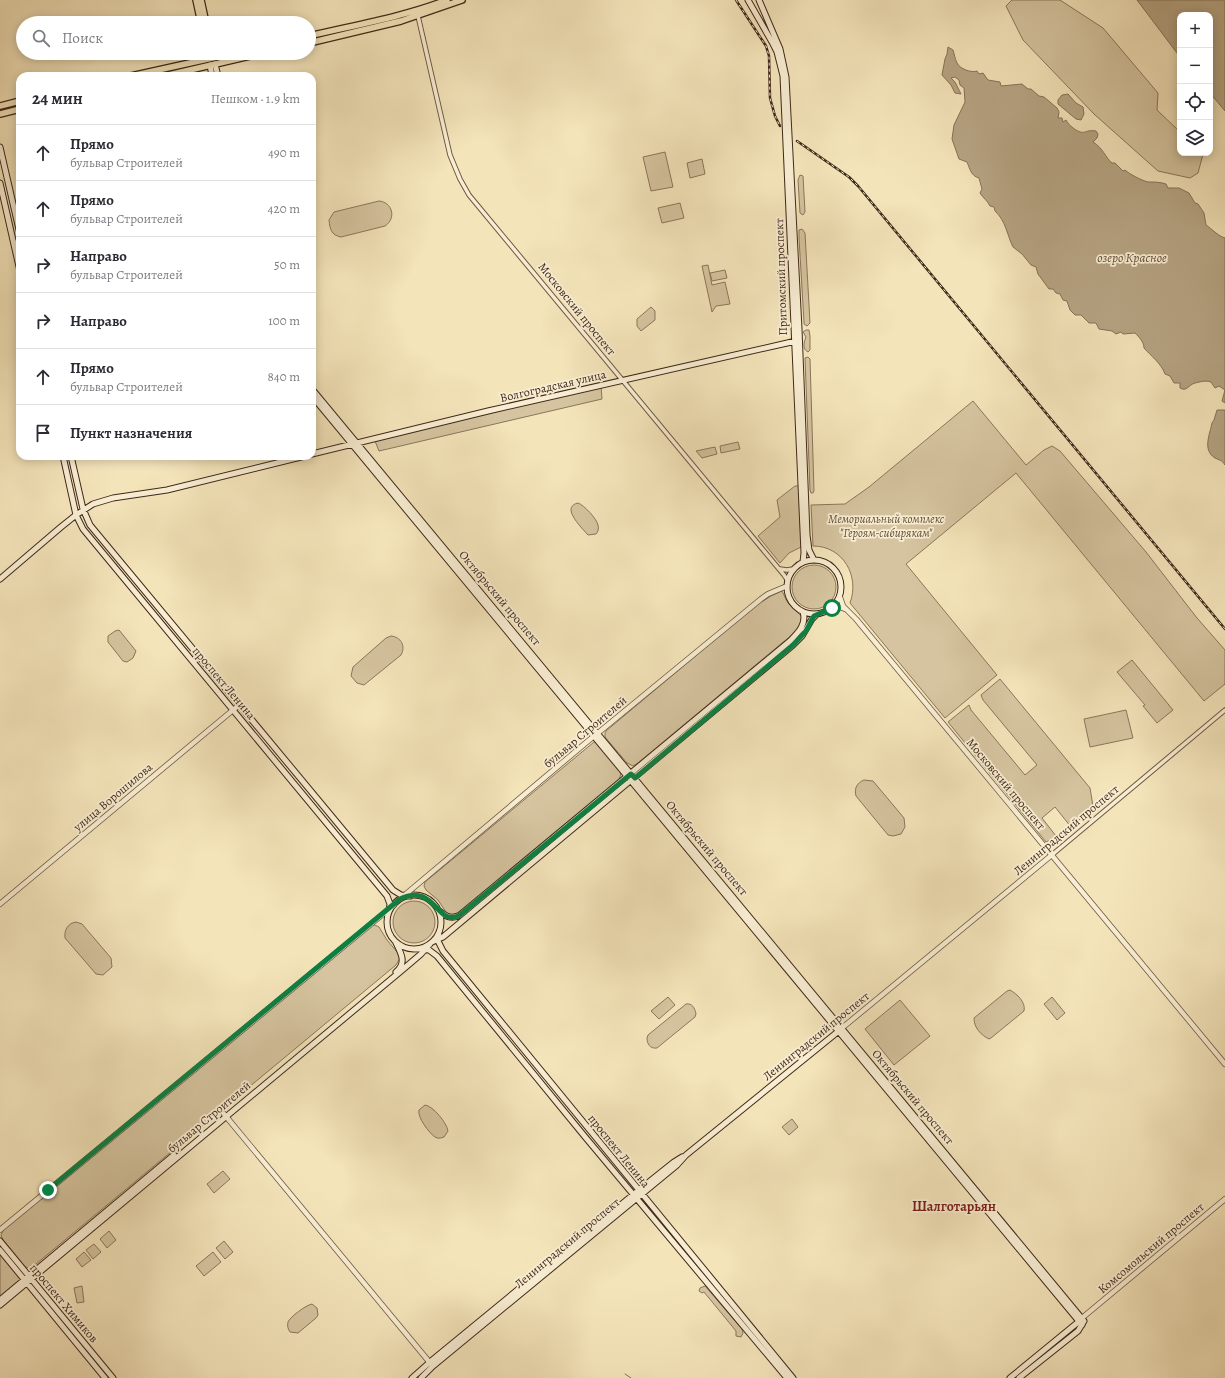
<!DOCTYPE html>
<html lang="ru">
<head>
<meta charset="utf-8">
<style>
  body { margin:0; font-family:Alegreya,serif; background:#f2f2f3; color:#2b2b33 }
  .controls { position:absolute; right:12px; top:12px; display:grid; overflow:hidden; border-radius:8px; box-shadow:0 2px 10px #0003 }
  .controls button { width:36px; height:36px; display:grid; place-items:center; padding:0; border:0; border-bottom:1px solid #e1e1e2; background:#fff; color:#2b2b33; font:20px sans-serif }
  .stop { position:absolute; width:12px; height:12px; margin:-9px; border:3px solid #0b8043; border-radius:50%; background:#fff }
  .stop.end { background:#0b8043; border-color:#fff; box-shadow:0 1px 4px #0008 }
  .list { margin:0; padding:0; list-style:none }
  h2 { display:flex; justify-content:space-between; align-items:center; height:52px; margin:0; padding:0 16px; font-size:17px }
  h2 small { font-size:13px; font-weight:400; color:#7c7c81 }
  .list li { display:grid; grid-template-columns:26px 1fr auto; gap:12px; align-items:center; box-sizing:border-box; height:56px; padding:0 16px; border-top:1px solid #e1e1e2 }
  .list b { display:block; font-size:15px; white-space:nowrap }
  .list p { margin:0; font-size:13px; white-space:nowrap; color:#7c7c81 }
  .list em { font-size:13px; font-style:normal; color:#7c7c81 }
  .icon { flex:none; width:22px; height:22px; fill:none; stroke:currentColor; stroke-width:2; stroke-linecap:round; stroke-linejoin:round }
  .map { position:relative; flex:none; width:1225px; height:1378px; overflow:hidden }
  .search { position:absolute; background:#fff; box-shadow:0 2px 10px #0003; left:16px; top:16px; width:300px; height:44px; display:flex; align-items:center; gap:10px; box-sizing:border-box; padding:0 14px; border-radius:22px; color:#7c7c81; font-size:15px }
  .panel { position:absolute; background:#fff; box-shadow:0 2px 10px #0003; left:16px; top:72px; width:300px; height:388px; border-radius:12px }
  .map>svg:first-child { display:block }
</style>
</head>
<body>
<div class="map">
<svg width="1225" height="1378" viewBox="0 0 1225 1378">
  <rect width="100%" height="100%" fill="#f4e4ba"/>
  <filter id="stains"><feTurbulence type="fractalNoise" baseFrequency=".005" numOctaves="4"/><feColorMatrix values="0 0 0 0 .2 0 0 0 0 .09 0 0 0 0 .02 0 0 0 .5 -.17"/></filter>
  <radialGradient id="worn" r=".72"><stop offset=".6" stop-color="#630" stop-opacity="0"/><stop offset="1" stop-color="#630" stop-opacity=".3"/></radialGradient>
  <path fill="#d5c49f" stroke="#8a765c" d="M1012 0H1060L1103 28 1158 93 1157 110 1180 132V153L1203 154 1198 173 1190 178 1158 171 1094 114 1023 40 1006 6Z
    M665 152 673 187 651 191 643 157Z
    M702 159 705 174 690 178 687 163Z
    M800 175 803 176 805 212 803 215 800 213 798 180Z
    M379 201C392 202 397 218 385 226L341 237C331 235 330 229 329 220L334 212Z
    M680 203 684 218 662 223 658 208Z
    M802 229 805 233 810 323 807 326 804 324V322L799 238V230Z
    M708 265 712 285 725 282 730 304 716 306 712 312 702 266Z
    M725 270 727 278 712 281 710 273Z
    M651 307 655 311V320L641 331 637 326V319Z
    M806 330H809L810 336V350L808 352C802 349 804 342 806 337L803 332Z
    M808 357 810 359 814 491 813 493H811L810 490 805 358Z
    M601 385 602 399 379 451 375 441Z
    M973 401 1026 465 1044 450 1052 446 1060 451 1146 552 1197 618 1225 650V684L1204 701 1016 473 906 564 997 675 945 718 850 603C860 576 843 546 813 546L811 505 845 504 869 487Z
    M738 442 740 449 721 453 720 446Z
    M715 447 717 454 702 458 696 451Z
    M795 486H799L801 547 789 553 780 563 758 536 780 517 777 500Z
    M578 503C584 505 597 519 598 525 599 529 598 532 596 534L588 535C582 528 560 507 578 503Z
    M792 587a22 22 0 1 1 44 0a22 22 0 1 1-44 0Z
    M782 591 788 603 802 617C801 629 791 636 782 643L638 763 633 766 627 763 605 737V733L606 731 755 606 771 596Z
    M119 630 136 651 133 658 127 662 123 661 108 642V636L115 631Z
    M391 636C401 637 406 646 401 655L364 685 357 683 351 676 353 667 386 638Z
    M1132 660 1173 710 1157 723 1143 706 1145 705 1117 672Z
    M1000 679 1090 788 1093 806 1088 812 1071 827 1055 807 1042 818 1056 836 1055 838 1046 842 948 722 969 705 971 710 1025 775 1037 765 983 700 981 695Z
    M1126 710 1133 738 1090 747 1084 719Z
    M594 742H596L621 773 619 780 459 913 451 915 446 912 438 900 426 890 424 886 425 882Z
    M864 780 873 781 904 818 905 827 901 834 893 836 888 835 856 796C854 788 857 783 864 780Z
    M393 922a21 21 0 1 1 42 0a21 21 0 1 1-42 0Z
    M76 922 82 924 111 958 112 967 103 975 96 974 65 938C64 930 68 923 76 922Z
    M372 925H375L379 927 387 940 398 953 400 958 396 965 30 1269 24 1266 3 1240 1 1235 4 1229Z
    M1010 990C1017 994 1026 1002 1024 1011L991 1038 989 1039C981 1035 974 1028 974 1018L1007 991Z
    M668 997 675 1005 659 1019 651 1011Z
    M1052 997 1065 1013 1057 1020 1044 1004Z
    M900 1000 930 1036 894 1065 865 1029Z
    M686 1004C692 1003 695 1008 696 1014L695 1017 657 1048C650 1049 647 1044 647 1038L648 1035Z
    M425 1105C433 1106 447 1123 448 1131L444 1137C441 1138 438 1139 435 1137 429 1133 417 1117 419 1110Z
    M792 1119 798 1127 789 1135 782 1127Z
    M223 1171 230 1179 214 1193 207 1184Z
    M109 1231 116 1240 107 1248 100 1239Z
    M224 1241 233 1252 225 1259 216 1248Z
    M94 1244 101 1252 93 1259 86 1250Z
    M0 1250 24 1279 0 1300Z
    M84 1252 91 1260 82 1267 76 1259Z
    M213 1252 221 1262 204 1276 196 1266Z
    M82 1286 84 1302 77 1303 74 1288Z
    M705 1286 742 1329 743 1333 741 1337 736 1336V1331L704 1292 702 1293 699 1291 700 1288Z
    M312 1304 317 1308 318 1315 316 1318 298 1333 290 1332C288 1329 287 1326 288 1322 290 1317 306 1305 312 1304Z"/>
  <path fill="#b6a483" stroke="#867259" d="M1137 0H1225V111L1210 93V15H1180V57Z
    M948 47 953 50C954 53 955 59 957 63 960 69 971 73 977 71L979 74 983 73 988 80 1000 82 1001 86 1022 84 1028 89H1031L1039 96 1044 97 1057 108 1059 112 1058 118H1062L1063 122 1066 120C1069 125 1070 125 1073 128 1086 137 1083 129 1096 131L1098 134 1097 138 1093 142C1103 148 1105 157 1112 163H1115L1123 171 1125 170C1129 174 1143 181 1148 182 1155 182 1160 182 1166 184L1168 188H1179L1189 193 1195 203 1198 204 1204 213 1206 225C1212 229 1218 236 1225 238V403L1222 401 1225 390 1219 386 1215 388 1211 382C1205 380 1200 382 1195 383 1188 385 1187 392 1180 388V383H1174L1170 376 1165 374C1161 363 1151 356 1144 348 1144 342 1139 337 1135 333L1123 334 1121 332 1116 334 1112 331 1099 329 1096 323H1089L1081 315H1075L1070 310 1067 301 1063 300 1060 294 1056 293 1053 289H1049L1038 274 1036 267 1031 265 1022 254 1013 247C1007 235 1006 221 995 211L994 207 990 206C987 200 983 198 980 193L982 189 979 178C971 176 970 169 967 162L959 159 952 139 954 125 965 102 964 88 960 85 959 80 955 77 951 78 955 82 961 94 955 93 951 85 942 75 945 59 947 54Z
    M1068 94 1076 103 1083 107 1084 114 1081 120 1076 119 1058 104V100L1062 95Z
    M1217 410H1225V465C1222 460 1219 460 1215 458 1202 450 1210 434 1212 423L1214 420Z"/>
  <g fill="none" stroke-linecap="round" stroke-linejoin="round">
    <path stroke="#867259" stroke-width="1" d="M625 1374 631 1378"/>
    <defs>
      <path id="minor" d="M418 16 450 155 460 179 469 195 784 575 788 581
        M780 569 787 570 793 569
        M1053 854 1225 710"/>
      <path id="tertiary" d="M840 597 843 606 856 619C980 767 1102 916 1225 1064
        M832 608 840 607 845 609
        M598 733 761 599 768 594 787 586
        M400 899 594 736
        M0 904 239 705
        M842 1028 1053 854
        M224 1114 431 1364
        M0 1230 394 905
        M1082 1318 1225 1199"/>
      <path id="secondary" d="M748 0 772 42 777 52 783 76 804 553 803 562
        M759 0 780 49 786 77 799 329 807 535 809 550 814 560
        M215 64 218 76
        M210 65 212 76
        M0 147 20 234
        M0 183 20 271
        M14 243H17L20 246
        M312 389 1084 1321 1078 1331 1019 1378
        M312 396 1082 1325
        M312 454 488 411 796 341
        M63 456 76 515 83 529 387 896 390 904 389 912
        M71 456 83 509 90 525 393 890 401 895 410 896
        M787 587a27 27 0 1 1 54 0a27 27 0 1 1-54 0Z
        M0 579 61 527 76 515 93 504 113 498 167 490 305 456
        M387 922a27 27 0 1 1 54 0a27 27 0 1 1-54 0Z
        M438 910C445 916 451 920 460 915L790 641C798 633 807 624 803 612
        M439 932 438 941 443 951 793 1378
        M432 942 443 937 793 645 802 636 812 619 817 614
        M396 943C401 953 407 963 396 972
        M419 949 429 950 437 956 586 1138 787 1378
        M0 1241 113 1378
        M0 1250 105 1378
        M0 1300 174 1155
        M0 1305 401 971 421 954 430 944
        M412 1378 430 1362 639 1190 674 1162 682 1157
        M421 1378 433 1366 677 1165 686 1155 840 1030
        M1010 1378 1082 1319"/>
      <path id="primary" d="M196 0 201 23
        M201 0 206 23
        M309 36C355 25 403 17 447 0
        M309 43 401 21 462 0
        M131 76 235 53
        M164 76 263 53
        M0 106 20 101
        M0 114 20 109"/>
    </defs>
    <use href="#minor" stroke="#6c5741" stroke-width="5.5"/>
    <use href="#tertiary" stroke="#6c5741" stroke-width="6"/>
    <use href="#secondary" stroke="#3f2819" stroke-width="7"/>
    <use href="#primary" stroke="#3f2819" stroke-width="8"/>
    <use href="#minor" stroke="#f8edd2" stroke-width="3.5"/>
    <use href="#tertiary" stroke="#f8edd2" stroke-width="4.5"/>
    <use href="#secondary" stroke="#f8edd2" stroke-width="5"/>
    <use href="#primary" stroke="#f4e4ba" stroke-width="5.5"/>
    <defs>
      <path id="rail" d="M736 0 766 46 769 56 770 98 775 116 780 126
        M797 141 849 177 858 186 1225 629"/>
    </defs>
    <use href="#rail" stroke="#3f2819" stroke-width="2.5"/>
    <use href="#rail" stroke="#f8edd2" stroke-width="1" stroke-dasharray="3" stroke-linecap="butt"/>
  </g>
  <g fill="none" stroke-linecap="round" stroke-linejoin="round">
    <path stroke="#0b8043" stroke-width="5" d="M48 1190 400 899C436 882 437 929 460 915L631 774 635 778 793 645 806 631 814 616 832 608"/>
  </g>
  <g text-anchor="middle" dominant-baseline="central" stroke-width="3.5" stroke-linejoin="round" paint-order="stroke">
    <g font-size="12" fill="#3f2819" stroke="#f8edd2">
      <text transform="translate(781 277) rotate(-92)">Притомский проспект</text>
      <text transform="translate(577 309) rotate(51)">Московский проспект</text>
      <text transform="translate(553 386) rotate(-13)">Волгоградская улица</text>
      <text transform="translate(500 598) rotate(50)">Октябрьский проспект</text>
      <text transform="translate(224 683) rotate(50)">проспект Ленина</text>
      <text transform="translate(585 732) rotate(-40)">бульвар Строителей</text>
      <text transform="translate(1006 784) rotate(50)">Московский проспект</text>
      <text transform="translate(113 797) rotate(-40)">улица Ворошилова</text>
      <text transform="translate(1066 830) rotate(-40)">Ленинградский проспект</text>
      <text transform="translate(707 848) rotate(50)">Октябрьский проспект</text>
      <text transform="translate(816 1036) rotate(-39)">Ленинградский проспект</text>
      <text transform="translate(913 1097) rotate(50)">Октябрьский проспект</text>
      <text transform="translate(209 1117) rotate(-40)">бульвар Строителей</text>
      <text transform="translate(619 1151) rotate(51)">проспект Ленина</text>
      <text transform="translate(567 1243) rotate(-40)">Ленинградский проспект</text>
      <text transform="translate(1151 1248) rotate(-40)">Комсомольский проспект</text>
      <text transform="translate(64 1303) rotate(50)">проспект Химиков</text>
    </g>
    <g font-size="12" font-style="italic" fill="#644f3a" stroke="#f8edd2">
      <text x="886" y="519">Мемориальный комплекс<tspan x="886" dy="14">"Героям-сибирякам"</tspan></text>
    </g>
    <g font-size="13" font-style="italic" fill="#634d39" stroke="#f8edd2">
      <text x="1132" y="257">озеро Красное</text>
    </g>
    <g font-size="14" font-weight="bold" fill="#7a1f14" stroke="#f8edd2">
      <text x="954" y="1206">Шалготарьян</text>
    </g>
  </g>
  <rect width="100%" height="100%" filter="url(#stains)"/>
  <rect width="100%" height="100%" fill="url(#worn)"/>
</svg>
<div class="controls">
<button>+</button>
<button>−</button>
<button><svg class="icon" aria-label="locate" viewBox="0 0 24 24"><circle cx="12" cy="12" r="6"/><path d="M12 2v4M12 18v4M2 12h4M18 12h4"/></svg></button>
<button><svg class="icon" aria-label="layers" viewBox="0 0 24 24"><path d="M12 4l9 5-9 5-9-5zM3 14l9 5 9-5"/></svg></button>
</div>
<div class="stop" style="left:832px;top:608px"></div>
<div class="stop end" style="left:48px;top:1190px"></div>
<div class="search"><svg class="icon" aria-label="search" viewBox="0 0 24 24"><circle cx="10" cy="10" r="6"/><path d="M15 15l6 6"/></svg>Поиск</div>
<section class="panel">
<h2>24 мин<small>Пешком · 1.9 km</small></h2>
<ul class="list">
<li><svg class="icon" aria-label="ahead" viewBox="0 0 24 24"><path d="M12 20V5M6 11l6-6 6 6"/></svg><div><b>Прямо</b><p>бульвар Строителей</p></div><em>490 m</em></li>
<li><svg class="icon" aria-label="ahead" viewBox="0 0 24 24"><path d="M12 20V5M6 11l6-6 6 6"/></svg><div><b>Прямо</b><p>бульвар Строителей</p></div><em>420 m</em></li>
<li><svg class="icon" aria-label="right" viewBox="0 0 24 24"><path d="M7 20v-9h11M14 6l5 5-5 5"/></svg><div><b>Направо</b><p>бульвар Строителей</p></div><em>50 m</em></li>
<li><svg class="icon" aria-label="right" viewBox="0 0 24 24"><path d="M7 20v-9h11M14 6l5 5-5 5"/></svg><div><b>Направо</b></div><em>100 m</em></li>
<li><svg class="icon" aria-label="ahead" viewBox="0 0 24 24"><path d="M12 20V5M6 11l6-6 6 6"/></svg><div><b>Прямо</b><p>бульвар Строителей</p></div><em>840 m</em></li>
<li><svg class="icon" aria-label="arrive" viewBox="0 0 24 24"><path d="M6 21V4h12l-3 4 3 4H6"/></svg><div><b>Пункт назначения</b></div></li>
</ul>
</section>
</div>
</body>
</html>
